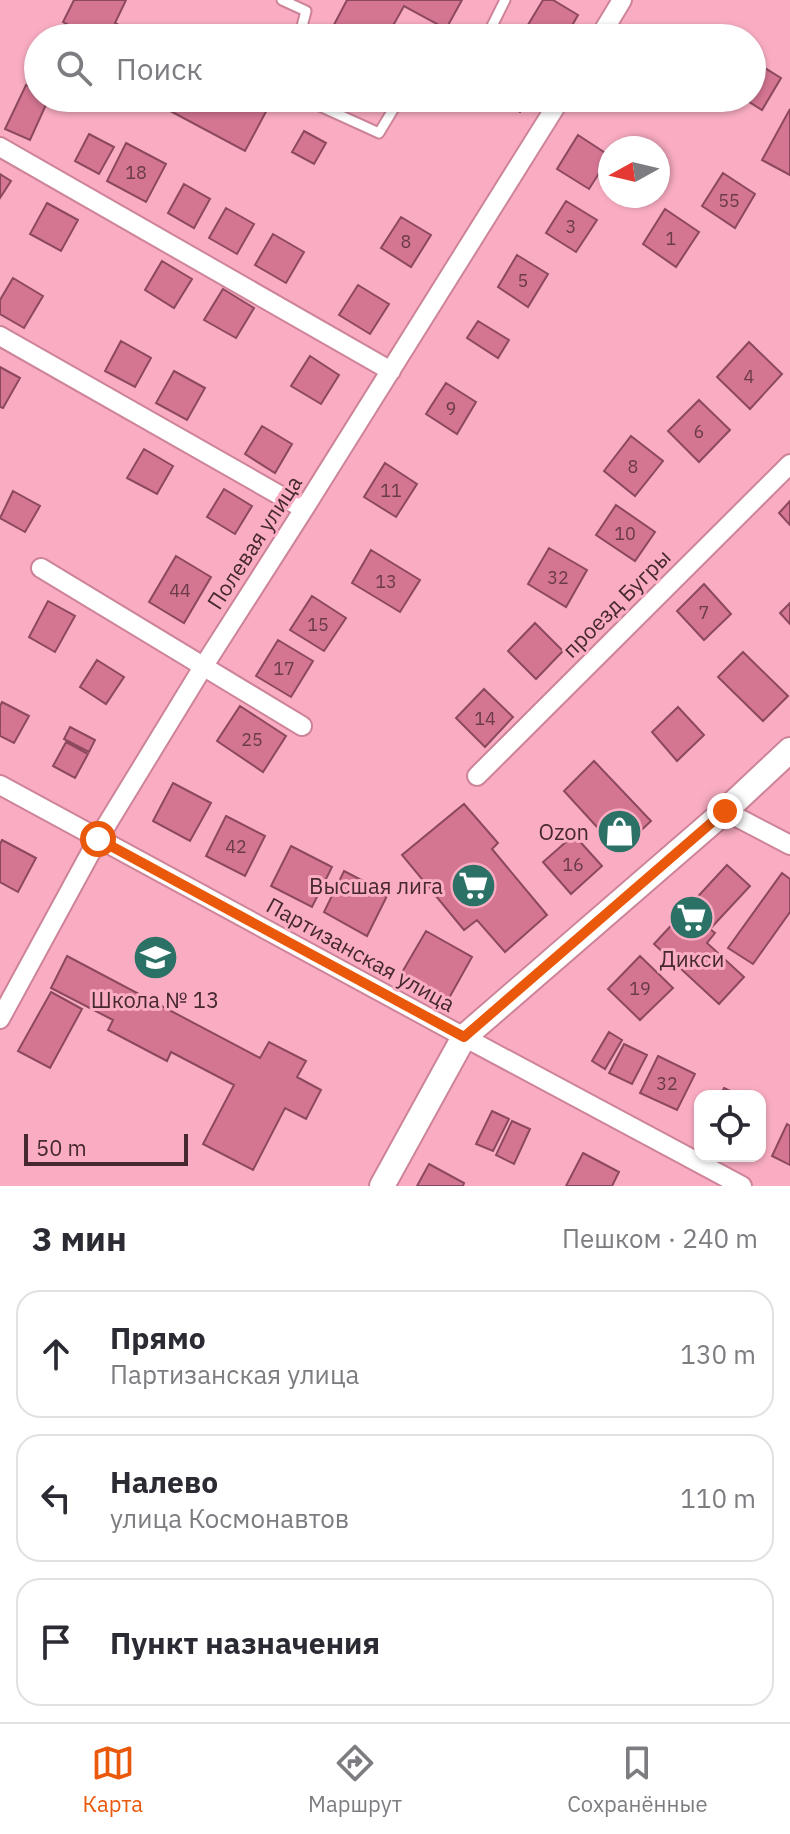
<!DOCTYPE html>
<html lang="ru">
<head>
<meta charset="utf-8">
<style>
  body { margin:0; font-family:"IBM Plex Sans",sans-serif; background:#f7f7f7; color:#2b2b33 }
  .controls { position:absolute; right:24px; bottom:24px; display:grid; overflow:hidden; border-radius:16px; box-shadow:0 2px 6px #0004 }
  .controls button { width:72px; height:72px; display:grid; place-items:center; padding:0; border:0; border-bottom:2px solid #e1e1e2; background:#fff; color:#2b2b33; font:40px sans-serif }
  .compass { position:absolute; left:598px; top:136px; width:72px; height:72px; border-radius:50%; background:#fff; box-shadow:0 2px 6px #0004; rotate:262deg }
  .scale { position:absolute; left:24px; bottom:20px; width:164px; box-sizing:border-box; padding-left:8px; border:4px solid #462830; border-top:0; font-size:22px; line-height:28px; white-space:nowrap; color:#462830; -webkit-text-stroke:6px #faadc2; paint-order:stroke }
  .stop { position:absolute; width:24px; height:24px; margin:-18px; border:6px solid #ea580c; border-radius:50%; background:#fff }
  .stop.end { background:#ea580c; border-color:#fff; box-shadow:0 2px 8px #0008 }
  .list { margin:0; padding:0; list-style:none }
  h2 { display:flex; justify-content:space-between; align-items:center; height:104px; margin:0; padding:0 32px; font-size:34px }
  h2 small { font-size:26px; font-weight:400; color:#7c7c81 }
  .list li { display:grid; grid-template-columns:52px 1fr auto; gap:24px; align-items:center; box-sizing:border-box; height:128px; margin:0 16px 16px; padding:0 16px; border:2px solid #e1e1e2; border-radius:24px }
  .list b { display:block; font-size:30px; white-space:nowrap }
  .list p { margin:0; font-size:26px; white-space:nowrap; color:#7c7c81 }
  .list em { font-size:26px; font-style:normal; color:#7c7c81 }
  .icon { flex:none; width:44px; height:44px; fill:none; stroke:currentColor; stroke-width:2; stroke-linecap:round; stroke-linejoin:round }
  .map { position:relative; flex:none; width:790px; height:1186px; overflow:hidden }
  .search { position:absolute; background:#fff; box-shadow:0 2px 6px #0004; left:24px; right:24px; top:24px; height:88px; display:flex; align-items:center; gap:20px; box-sizing:border-box; padding:0 28px; border-radius:44px; color:#7c7c81; font-size:30px }
  .sheet { height:536px; background:#fff }
  nav { display:flex; justify-content:space-around; align-items:center; box-sizing:border-box; height:112px; border-top:2px solid #e1e1e2; background:#fff; font-size:22px; color:#7c7c81 }
  nav a { display:grid; justify-items:center; gap:4px }
  nav .on { color:#ea580c }
  .map>svg:first-child { display:block }
</style>
</head>
<body>
<div class="map">
<svg width="790" height="1186" viewBox="0 0 790 1186">
  <rect width="100%" height="100%" fill="#faadc2"/>
  <path fill="#d47592" stroke="#8c495e" stroke-width="2" d="M74 0H126L115 23 143 38H82L85 34 63 22Z
    M347 0H462L446 29 404 6 386 38H327Z
    M543 0H553L578 15 565 38H520Z
    M703 27 723 38H697Z
    M752 60 781 78 762 110 743 98H752Z
    M26 85 38 90V98H49L30 140 5 129Z
    M146 98H254L269 106 245 151Z
    M329 98H354L348 109Z
    M497 98H529L520 112Z
    M790 109V175L762 160Z
    M304 131 326 143 314 164 292 152Z
    M89 134 114 147 99 174 75 161Z
    M578 135 610 156 589 189 557 169Z
    M126 143 166 164 146 202 107 181Z
    M723 173 755 194 735 228 702 206Z
    M0 174 11 181 0 198Z
    M184 184 210 199 194 228 168 213Z
    M566 201 597 220 576 252 546 233Z
    M47 203 78 220 61 251 30 234Z
    M226 208 254 224 237 254 209 238Z
    M665 209 699 232 676 267 643 244Z
    M401 217 431 235 411 267 381 248Z
    M273 234 304 252 286 283 255 265Z
    M517 255 548 274 528 307 498 287Z
    M162 261 192 279 174 308 145 290Z
    M13 278 43 296 24 328 0 314V300Z
    M358 285 389 304 370 334 339 315Z
    M223 289 254 308 236 338 204 320Z
    M478 321 509 340 498 358 467 338Z
    M121 341 151 358 135 387 105 371Z
    M749 342 782 374 750 409 717 377Z
    M310 356 339 375 321 404 291 386Z
    M0 367 20 378 3 408 0 407Z
    M174 371 205 388 187 420 156 403Z
    M446 383 476 402 457 434 426 414Z
    M699 400 730 430 699 462 668 431Z
    M262 426 292 444 275 473 245 454Z
    M631 436 663 461 635 496 604 471Z
    M144 449 173 466 157 494 127 478Z
    M385 463 417 484 396 517 364 497Z
    M224 489 252 506 235 534 207 517Z
    M13 491 40 506 25 532 0 518Z
    M790 501V525L779 513Z
    M616 505 655 532 635 561 596 535Z
    M549 548 587 570 566 607 528 584Z
    M371 550 420 580 400 612 352 583Z
    M176 556 211 577 184 623 149 602Z
    M704 584 731 614 704 640 677 611Z
    M312 596 346 618 324 651 290 630Z
    M48 601 75 616 55 652 29 637Z
    M790 603V624L780 613Z
    M535 623 563 651 536 679 508 651Z
    M278 640 313 661 291 697 256 676Z
    M743 652 788 696 763 721 718 677Z
    M97 660 124 677 106 704 80 687Z
    M484 689 513 717 485 747 456 718Z
    M2 702 29 716 14 743 0 736V706Z
    M240 706 286 736 263 772 217 741Z
    M678 707 704 735 677 761 652 732Z
    M70 727 95 740 89 752 64 739Z
    M66 742 88 754 75 778 53 766Z
    M594 761 651 821 619 851 564 791Z
    M173 783 211 803 190 841 153 821Z
    M464 804 498 843 492 849 547 915 505 952 477 920 464 930 402 855Z
    M226 816 265 836 245 876 206 856Z
    M574 835 602 866 571 894 543 862Z
    M2 840 36 858 18 892 0 882V844Z
    M291 846 332 867 312 907 271 886Z
    M727 865 750 886 710 929 715 933 707 943 744 977 719 1004 654 944Z
    M344 871 388 894 367 936 324 912Z
    M782 873 790 879V912L753 964 728 948Z
    M426 931 472 957 448 1000 401 974Z
    M67 956 260 1058 269 1042 306 1061 297 1077 321 1090 306 1119 285 1108 253 1170 203 1144 234 1085 171 1052 167 1061 108 1030 113 1020 51 988Z
    M640 956 673 988 640 1020 608 989Z
    M51 992 82 1009 50 1068 18 1051Z
    M609 1032 622 1040 605 1069 592 1061Z
    M624 1044 647 1055 632 1084 609 1073Z
    M658 1056 695 1074 677 1110 640 1093Z
    M724 1088 740 1096H720Z
    M492 1111 509 1119 493 1151 476 1144Z
    M512 1121 530 1129 514 1164 496 1155Z
    M787 1124 790 1126V1165L772 1156Z
    M583 1153 619 1172 612 1186H566Z
    M429 1164 464 1183 463 1186H417Z"/>
  <g fill="none" stroke-linecap="round" stroke-linejoin="round">
    <defs>
      <path id="service" d="M282 0 306 11 299 38
        M486 38 505 0
        M302 98 379 133 400 98"/>
      <path id="minor" d="M599 38 622 0
        M0 147 391 371
        M0 336 304 509
        M41 568 302 726
        M477 776 790 464
        M0 785 464 1037 742 1186
        M725 811 790 845
        M0 1019 98 839 203 667 304 509 561 98"/>
      <path id="tertiary" d="M382 1186 464 1037 725 811 790 750"/>
    </defs>
    <use href="#service" stroke="#cd8499" stroke-width="13"/>
    <use href="#minor" stroke="#cd8499" stroke-width="22"/>
    <use href="#tertiary" stroke="#cd8499" stroke-width="28"/>
    <use href="#service" stroke="#fff" stroke-width="9"/>
    <use href="#minor" stroke="#fff" stroke-width="18"/>
    <use href="#tertiary" stroke="#fff" stroke-width="24"/>
  </g>
  <g fill="none" stroke-linecap="round" stroke-linejoin="round">
    <path stroke="#ea580c" stroke-width="10" d="M98 839 464 1037 725 811"/>
  </g>
  <defs>
    <symbol id="shop-disc" viewBox="-11 -11 22 22"><circle r="9.5" fill="#2b7166" stroke="#faadc2"/><path d="M-5-2.5h2.3a2.7 3.5 0 0 1 5.4 0H5L5.5 6h-11ZM-1.5-2.5h3a1.5 2.3 0 0 0-3 0Z" fill="#fff"/></symbol>
    <symbol id="supermarket-disc" viewBox="-11 -11 22 22"><circle r="9.5" fill="#2b7166" stroke="#faadc2"/><path d="M-6-5.5h2.5l.6 2H6L4.5 2H-2.5L-4.4-4H-6ZM-1.5 3.2a1.3 1.3 0 1 0 .1 0ZM3 3.2a1.3 1.3 0 1 0 .1 0Z" fill="#fff"/></symbol>
    <symbol id="school-disc" viewBox="-11 -11 22 22"><circle r="9.5" fill="#2b7166" stroke="#faadc2"/><path d="M0-5L7-2L0 1L-7-2ZM-4 1L0 2.5L4 1V4Q0 6-4 4Z" fill="#fff"/></symbol>
  </defs>
  <g fill-rule="evenodd">
    <use href="#shop-disc" x="594" y="806" width="51" height="51"/>
    <use href="#supermarket-disc" x="448" y="860" width="51" height="51"/>
    <use href="#supermarket-disc" x="666" y="892" width="51" height="51"/>
    <use href="#school-disc" x="130" y="932" width="51" height="51"/>
  </g>
  <g text-anchor="middle" dominant-baseline="central" stroke-width="6" stroke-linejoin="round" paint-order="stroke">
    <g font-size="18" fill="#6a3b48">
      <text x="136" y="172">18</text>
      <text x="729" y="200">55</text>
      <text x="571" y="226">3</text>
      <text x="671" y="238">1</text>
      <text x="406" y="241">8</text>
      <text x="523" y="280">5</text>
      <text x="749" y="376">4</text>
      <text x="451" y="408">9</text>
      <text x="699" y="431">6</text>
      <text x="633" y="466">8</text>
      <text x="391" y="490">11</text>
      <text x="625" y="533">10</text>
      <text x="558" y="577">32</text>
      <text x="386" y="581">13</text>
      <text x="180" y="590">44</text>
      <text x="704" y="612">7</text>
      <text x="318" y="624">15</text>
      <text x="284" y="668">17</text>
      <text x="485" y="718">14</text>
      <text x="252" y="739">25</text>
      <text x="236" y="846">42</text>
      <text x="573" y="864">16</text>
      <text x="640" y="988">19</text>
      <text x="667" y="1083">32</text>
    </g>
    <g font-size="22" fill="#462830" stroke="#faadc2">
      <text transform="translate(254 542) rotate(-57)">Полевая улица</text>
      <text transform="translate(616 603) rotate(-45)">проезд Бугры</text>
      <text transform="translate(361 954) rotate(29)">Партизанская улица</text>
    </g>
    <g font-size="22" fill="#462830" stroke="#faadc2" text-anchor="end">
      <text x="589" y="831">Ozon</text>
      <text x="443" y="885">Высшая лига</text>
      <text x="692" y="958" text-anchor="middle">Дикси</text>
      <text x="155" y="999" text-anchor="middle">Школа № 13</text>
    </g>
  </g>
</svg>
<div class="controls">
<button><svg class="icon" aria-label="locate" viewBox="0 0 24 24"><circle cx="12" cy="12" r="6"/><path d="M12 2v4M12 18v4M2 12h4M18 12h4"/></svg></button>
</div>
<svg class="compass" viewBox="-18 -18 36 36"><path d="M0-13l5 13h-10z" fill="#e53935"/><path d="M0 13l5-13h-10z" fill="#7c7c81"/></svg>
<div class="scale">50 m</div>
<div class="stop" style="left:98px;top:839px"></div>
<div class="stop end" style="left:725px;top:811px"></div>
<div class="search"><svg class="icon" aria-label="search" viewBox="0 0 24 24"><circle cx="10" cy="10" r="6"/><path d="M15 15l6 6"/></svg>Поиск</div>
</div>
<section class="sheet">
<h2>3 мин<small>Пешком · 240 m</small></h2>
<ul class="list">
<li><svg class="icon" aria-label="ahead" viewBox="0 0 24 24"><path d="M12 20V5M6 11l6-6 6 6"/></svg><div><b>Прямо</b><p>Партизанская улица</p></div><em>130 m</em></li>
<li><svg class="icon" aria-label="left" viewBox="0 0 24 24"><path d="M17 20v-9H6M10 6l-5 5 5 5"/></svg><div><b>Налево</b><p>улица Космонавтов</p></div><em>110 m</em></li>
<li><svg class="icon" aria-label="arrive" viewBox="0 0 24 24"><path d="M6 21V4h12l-3 4 3 4H6"/></svg><div><b>Пункт назначения</b></div></li>
</ul>
</section>
<nav>
<a class="on"><svg class="icon" aria-label="map" viewBox="0 0 24 24"><path d="M3 6l6-2 6 2 6-2v14l-6 2-6-2-6 2zM9 4v14M15 6v14"/></svg>Карта</a>
<a><svg class="icon" aria-label="directions" viewBox="0 0 24 24"><path d="M12 3l9 9-9 9-9-9zM9 14v-3h6M13 9l2 2-2 2"/></svg>Маршрут</a>
<a><svg class="icon" aria-label="saved" viewBox="0 0 24 24"><path d="M7 4h10v16l-5-4-5 4z"/></svg>Сохранённые</a>
</nav>
</body>
</html>
